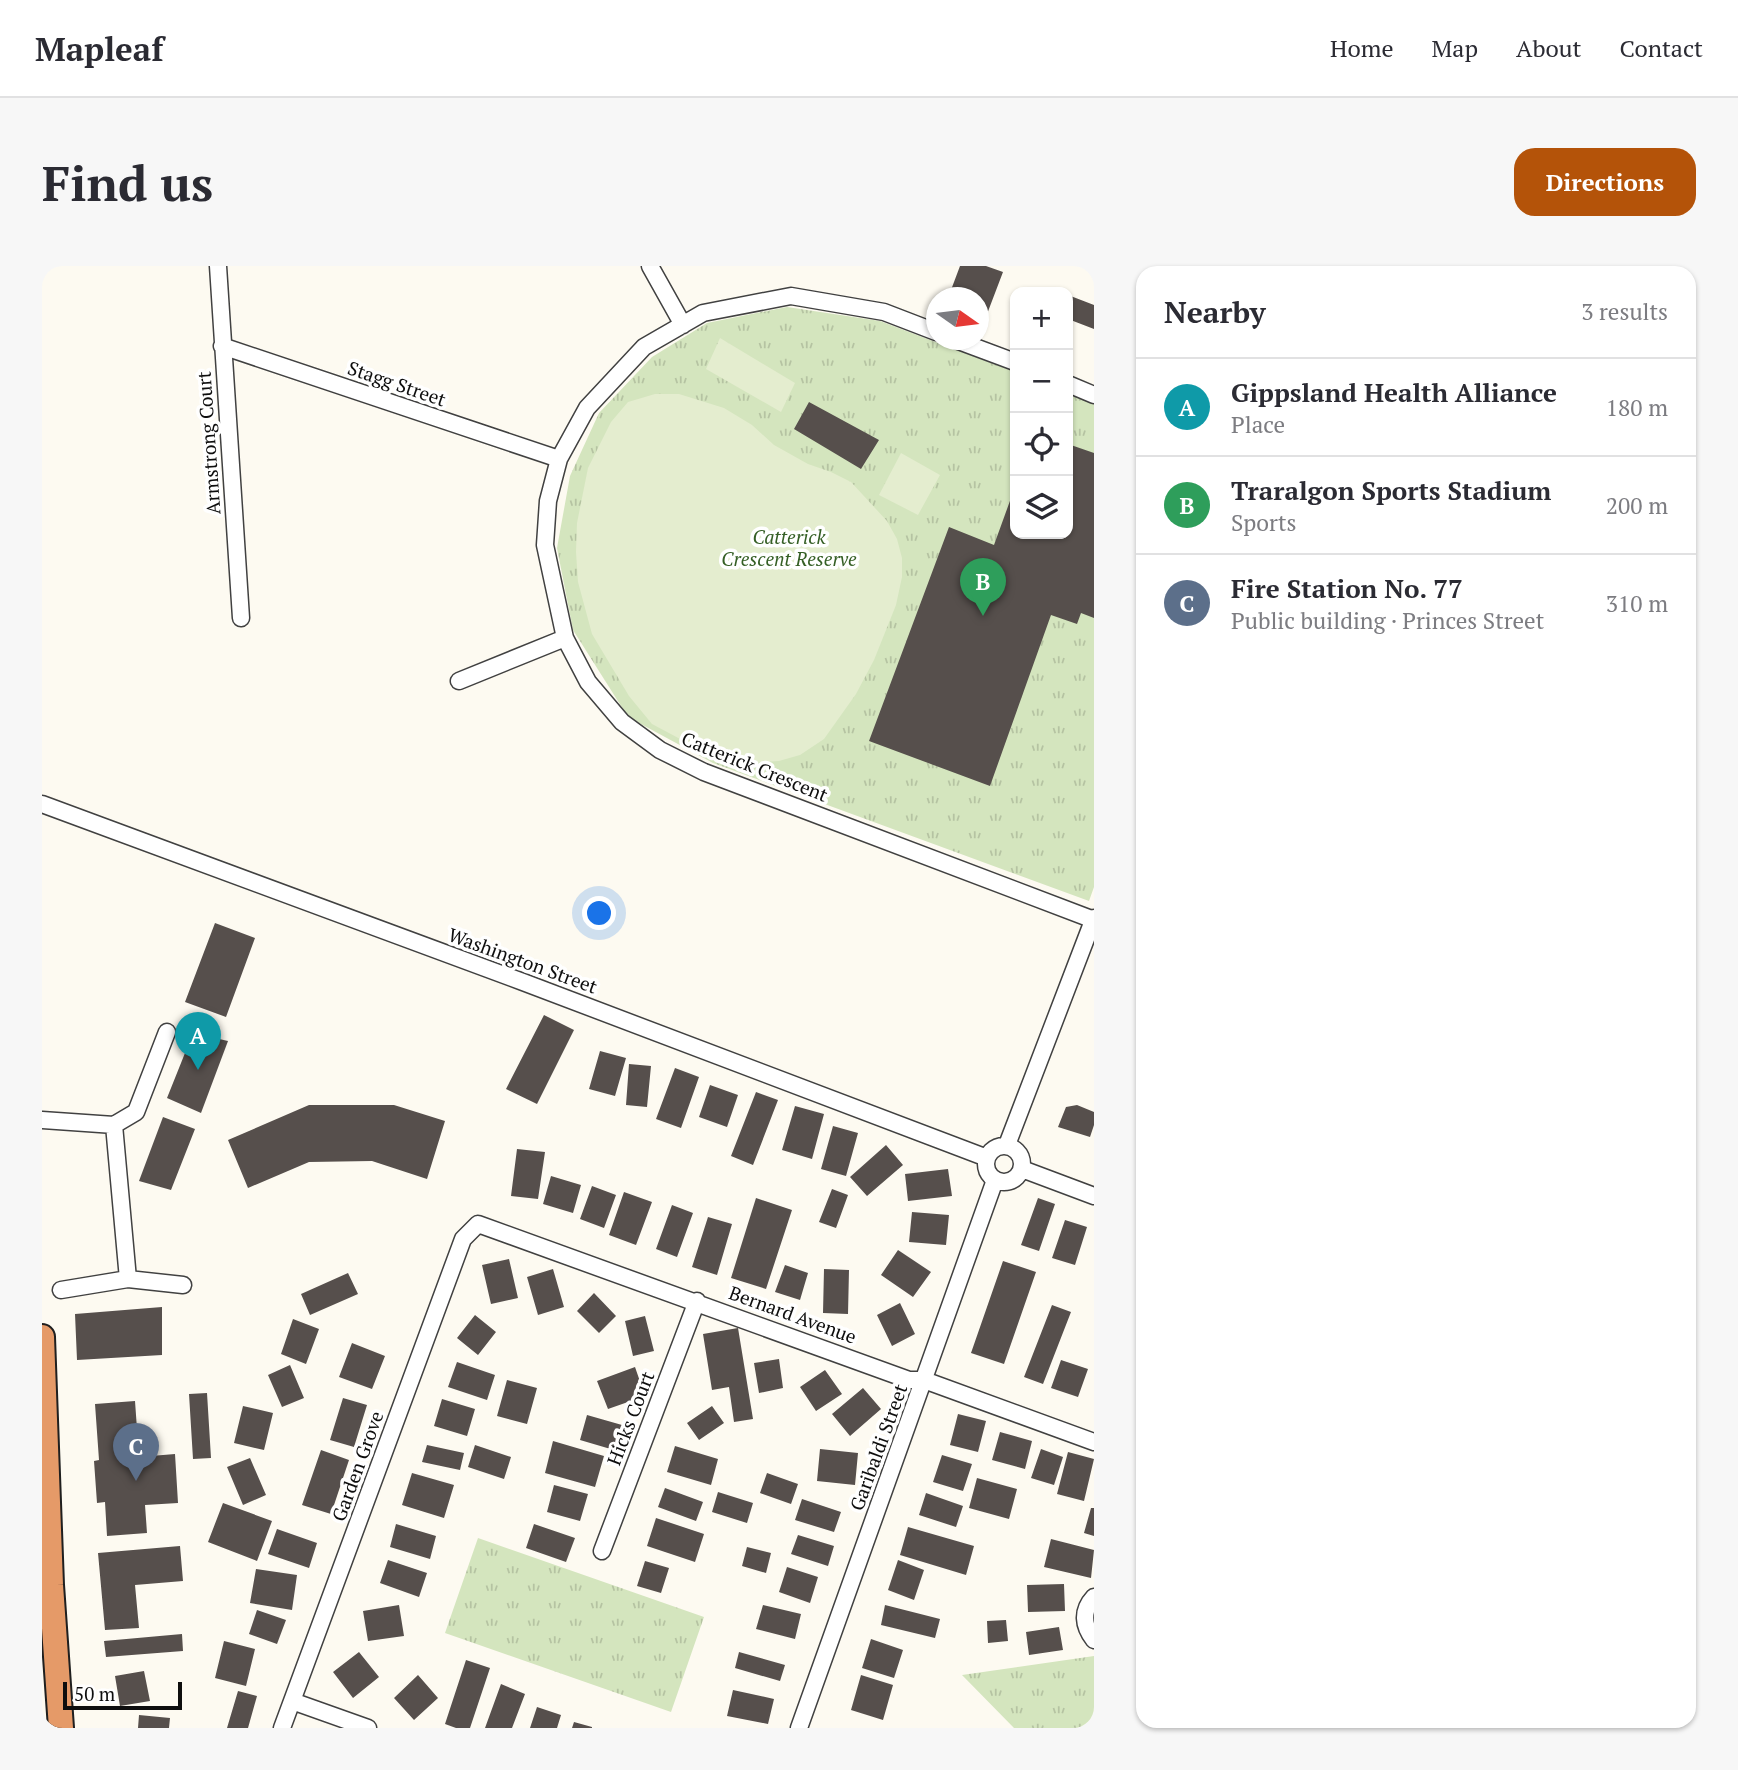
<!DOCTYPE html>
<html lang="en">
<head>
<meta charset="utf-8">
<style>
  body { margin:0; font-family:"PT Serif",serif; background:#f7f7f7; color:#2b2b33 }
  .controls { position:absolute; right:21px; top:21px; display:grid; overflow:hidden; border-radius:14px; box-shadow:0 2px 5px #0004 }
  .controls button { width:63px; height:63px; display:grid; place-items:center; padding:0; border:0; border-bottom:2px solid #e1e1e2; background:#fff; color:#2b2b33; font:35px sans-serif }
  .compass { position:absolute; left:884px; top:21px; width:63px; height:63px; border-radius:50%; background:#fff; box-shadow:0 2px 5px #0004; rotate:104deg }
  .scale { position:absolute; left:21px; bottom:18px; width:119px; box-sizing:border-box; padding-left:7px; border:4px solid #0e0e0e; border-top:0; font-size:19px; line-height:24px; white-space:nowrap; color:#0e0e0e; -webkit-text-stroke:5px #fff; paint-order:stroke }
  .you { position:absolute; left:558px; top:648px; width:24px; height:24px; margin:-18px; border:5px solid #fff; border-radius:50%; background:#1a73e8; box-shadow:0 0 0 10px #1a73e833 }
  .badge { display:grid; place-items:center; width:46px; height:46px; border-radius:50%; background:#b45309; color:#fff; font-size:23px; font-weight:700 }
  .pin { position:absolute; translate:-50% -58px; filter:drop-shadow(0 2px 4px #0008) }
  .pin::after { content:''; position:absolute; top:37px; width:24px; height:21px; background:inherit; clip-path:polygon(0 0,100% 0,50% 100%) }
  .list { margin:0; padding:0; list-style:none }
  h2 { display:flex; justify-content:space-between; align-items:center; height:91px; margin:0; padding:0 28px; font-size:30px }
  h2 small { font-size:23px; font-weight:400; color:#7c7c81 }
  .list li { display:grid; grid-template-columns:46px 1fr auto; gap:21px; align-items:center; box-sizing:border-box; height:98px; padding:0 28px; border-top:2px solid #e1e1e2 }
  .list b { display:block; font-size:26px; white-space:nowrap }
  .list p { margin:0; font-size:23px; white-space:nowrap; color:#7c7c81 }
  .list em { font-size:23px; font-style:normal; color:#7c7c81 }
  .icon { flex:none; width:38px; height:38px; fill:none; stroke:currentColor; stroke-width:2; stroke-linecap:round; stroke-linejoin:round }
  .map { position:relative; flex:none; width:1052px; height:1462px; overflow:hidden; border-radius:21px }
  header { display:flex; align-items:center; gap:42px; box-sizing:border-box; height:98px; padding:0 35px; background:#fff; border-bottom:2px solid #e1e1e2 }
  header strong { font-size:33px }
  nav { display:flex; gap:38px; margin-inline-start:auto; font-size:24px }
  .intro { display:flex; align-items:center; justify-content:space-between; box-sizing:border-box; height:168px; padding:0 42px }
  h1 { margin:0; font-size:49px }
  .button { padding:18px 32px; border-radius:21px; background:#b45309; color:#fff; font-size:24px; font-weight:700 }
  main { display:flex; gap:42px; padding:0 42px }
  aside { flex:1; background:#fff; border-radius:21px; box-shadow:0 2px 5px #0004 }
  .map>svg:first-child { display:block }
</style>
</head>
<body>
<header>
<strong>Mapleaf</strong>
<nav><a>Home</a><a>Map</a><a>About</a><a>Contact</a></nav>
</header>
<div class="intro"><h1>Find us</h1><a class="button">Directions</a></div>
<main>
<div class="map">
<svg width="1052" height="1462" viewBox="0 0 1052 1462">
  <defs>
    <pattern id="park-tufts" width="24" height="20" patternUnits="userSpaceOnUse" patternTransform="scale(1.75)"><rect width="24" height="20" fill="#d4e5be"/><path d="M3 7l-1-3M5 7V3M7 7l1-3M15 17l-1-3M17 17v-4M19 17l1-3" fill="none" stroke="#b5c3a2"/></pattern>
  </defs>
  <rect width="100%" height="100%" fill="#fdfaf1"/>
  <path fill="url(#park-tufts)" d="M745 41 838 55 973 106V268H1026V126L1052 136V621L1047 635 671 497 586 451 531 364 515 282 528 210 557 147 610 91 665 57Z
    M436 1272 662 1351 629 1446 403 1367Z
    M1052 1390V1462H972L920 1409Z"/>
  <path fill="#e4edcf" d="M678 72 753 117 739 146 664 103Z
    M613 128H637L682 142 710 159 732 179 766 198 789 206 809 216 845 255 855 273 860 292V311L854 339 832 394 814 428 782 473 758 489 737 495 703 497 657 483 610 458 587 430 550 368 536 316 534 286 535 257 546 202 569 156 586 136Z
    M859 187 898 209 876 249 837 229Z"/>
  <path fill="#564f4c" d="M918 0H944L961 6 942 56 936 54V32H906Z
    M1026 29 1052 39V63L1026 53Z
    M767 136 837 174 819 203 752 163Z
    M1026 178 1052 187V352L1039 347 1035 358 1009 349 948 520 827 475 907 261 952 279 973 221V268H1026Z
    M173 657 213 672 184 751 143 736Z
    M502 749 532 764 495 838 464 823Z
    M151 767 186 775 159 847 125 832Z
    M558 785 584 792 573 830 547 823Z
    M587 798 609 800 605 841 584 839Z
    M633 802 657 811 639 862 614 853Z
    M668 819 696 829 685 861 657 851Z
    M714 826 736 834 711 899 689 890Z
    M267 839H352L403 855 385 913 330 895 267 896 206 922 186 874Z
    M1035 839 1052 846V859L1048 871 1016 861 1024 841Z
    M753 840 782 848 770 893 740 884Z
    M121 851 153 863 129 924 97 915Z
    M791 860 816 867 804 910 779 903Z
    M844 879 861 899 825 930 808 911Z
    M475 883 503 886 496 933 469 930Z
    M906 903 910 930 866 935 863 908Z
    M509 910 539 919 531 947 501 938Z
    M550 920 574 929 562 962 538 953Z
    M790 923 806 929 794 962 777 956Z
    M582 926 610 936 594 979 567 969Z
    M714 932 750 944 724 1023 689 1012Z
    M996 932 1013 938 997 985 979 979Z
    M630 939 651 947 635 991 614 983Z
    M870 946 907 949 904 979 867 976Z
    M666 951 690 958 675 1009 650 1001Z
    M1023 954 1045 961 1033 999 1010 992Z
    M856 984 889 1006 871 1031 839 1009Z
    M467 993 476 1032 449 1038 440 999Z
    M961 995 994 1006 962 1098 929 1087Z
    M743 999 766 1007 758 1034 733 1026Z
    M511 1003 522 1041 496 1049 485 1011Z
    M782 1003 807 1004 806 1048 781 1047Z
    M306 1007 316 1028 268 1049 259 1028Z
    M552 1027 574 1050 557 1067 535 1045Z
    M858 1037 873 1068 850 1080 835 1049Z
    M1010 1039 1029 1046 1001 1118 982 1111Z
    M120 1041V1089L35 1094 33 1048Z
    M433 1049 454 1066 436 1089 415 1072Z
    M603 1050 612 1085 591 1090 583 1055Z
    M251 1053 277 1063 264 1098 239 1088Z
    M696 1062 711 1153 692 1156 687 1121 670 1124 661 1068Z
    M310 1077 343 1090 330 1123 297 1111Z
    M737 1093 741 1122 717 1127 712 1097Z
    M1019 1094 1046 1103 1036 1131 1009 1122Z
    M415 1096 453 1109 445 1134 406 1121Z
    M248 1099 262 1132 240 1141 226 1109Z
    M593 1101 603 1130 566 1143 555 1115Z
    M783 1104 800 1128 774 1145 758 1121Z
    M465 1114 495 1122 485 1158 455 1150Z
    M821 1122 839 1143 808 1170 790 1148Z
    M165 1127 169 1192 151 1193 147 1128Z
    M301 1132 325 1139 312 1181 288 1174Z
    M400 1133 433 1143 425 1170 392 1160Z
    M93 1135 97 1191 133 1188 136 1237 103 1239 105 1267 65 1270 63 1236 55 1237 52 1195 57 1194 53 1138Z
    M201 1140 231 1147 222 1184 192 1177Z
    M670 1140 682 1157 657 1174 645 1157Z
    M916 1148 944 1155 936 1186 908 1179Z
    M545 1149 580 1159 572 1184 538 1174Z
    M958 1166 990 1175 983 1203 950 1194Z
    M511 1175 562 1190 553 1221 503 1207Z
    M385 1179 422 1187 418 1204 380 1196Z
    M433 1179 469 1191 462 1213 426 1201Z
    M633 1180 676 1193 669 1219 625 1206Z
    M778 1183 816 1187 813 1219 775 1215Z
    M999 1183 1021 1191 1012 1219 989 1212Z
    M279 1184 307 1194 289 1248 260 1239Z
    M1026 1186 1052 1193 1042 1235 1015 1228Z
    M900 1189 930 1198 921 1225 891 1216Z
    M208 1192 224 1229 201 1239 185 1201Z
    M370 1207 412 1219 402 1252 360 1239Z
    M725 1207 756 1218 749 1238 718 1227Z
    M935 1212 975 1223 967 1253 927 1242Z
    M512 1219 546 1228 538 1255 505 1246Z
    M623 1222 661 1236 654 1255 616 1241Z
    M676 1226 711 1237 705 1257 670 1246Z
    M884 1227 921 1240 914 1261 877 1249Z
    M760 1233 799 1246 792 1266 753 1254Z
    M181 1237 230 1255 215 1295 166 1276Z
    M1049 1242H1052V1270L1042 1267Z
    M614 1252 662 1268 653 1296 605 1280Z
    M354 1258 394 1270 388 1293 348 1281Z
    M492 1258 533 1272 524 1296 484 1282Z
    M866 1261 932 1280 924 1309 858 1289Z
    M235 1263 275 1277 267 1302 226 1288Z
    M756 1269 792 1280 786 1300 749 1288Z
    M1009 1273 1052 1284 1049 1312 1002 1301Z
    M138 1280 141 1315 93 1319 97 1362 63 1364 56 1287Z
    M705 1281 729 1287 724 1307 700 1300Z
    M346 1294 385 1307 377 1331 338 1317Z
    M856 1294 882 1304 872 1334 846 1324Z
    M603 1295 627 1302 619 1327 595 1320Z
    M745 1301 776 1311 768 1337 737 1326Z
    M214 1303 255 1309 250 1344 208 1337Z
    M1022 1318 1023 1345 986 1346 985 1319Z
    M357 1339 362 1370 326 1375 321 1345Z
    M721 1339 759 1348 753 1373 714 1363Z
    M843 1339 898 1353 893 1372 839 1359Z
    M215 1344 244 1354 235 1378 207 1368Z
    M964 1354 966 1375 946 1377 945 1355Z
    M1017 1361 1021 1384 987 1389 984 1366Z
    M140 1368 141 1385 64 1391 62 1375Z
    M829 1373 861 1384 852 1412 820 1402Z
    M182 1375 213 1383 204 1420 173 1412Z
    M317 1386 337 1411 311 1432 291 1406Z
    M697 1386 743 1399 738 1415 693 1402Z
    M424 1394 448 1402 428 1462H414L403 1458Z
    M102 1405 108 1435 78 1440 73 1410Z
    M376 1409 396 1432 372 1454 352 1432Z
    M819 1409 851 1419 841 1454 809 1444Z
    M459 1418 483 1428 470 1462H443Z
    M691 1424 732 1433 726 1458 685 1450Z
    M196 1425 215 1430 206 1462H185Z
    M495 1441 519 1449 515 1462H488Z
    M97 1449 128 1452 127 1462H96Z
    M532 1456 550 1461V1462H530Z"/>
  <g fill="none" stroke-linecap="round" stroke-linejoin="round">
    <defs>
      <path id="minor" d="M176 0 199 352
        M608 0 641 59
        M894 66 842 46 749 30 661 47 602 81 545 142 517 193 506 235 503 279 523 372 546 416 580 456 618 484 662 506 1052 654
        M914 74 973 96
        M180 80 517 193
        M1026 118 1052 129
        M417 415 523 372
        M0 538 481 716 945 892
        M0 854 72 859 86 1013 141 1019
        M72 859 94 846 125 766
        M965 879 1052 652
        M944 898a18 18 0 1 1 36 0a18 18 0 1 1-36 0Z
        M980 903 1052 930
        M19 1024 86 1013
        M560 1285 655 1035
        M1052 1331C1039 1345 1041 1360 1052 1374
        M250 1435 326 1462
        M240 1462 421 973 436 958 867 1114H882L1052 1176
        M757 1462 953 914"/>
      <path id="highway" d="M0 1071 9 1319 19 1462"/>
    </defs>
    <use href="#minor" stroke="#414141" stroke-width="19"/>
    <use href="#highway" stroke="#1f1f1f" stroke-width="28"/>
    <use href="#minor" stroke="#fff" stroke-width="16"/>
    <use href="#highway" stroke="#e59a68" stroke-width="24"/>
  </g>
  <g text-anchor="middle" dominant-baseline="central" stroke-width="7" stroke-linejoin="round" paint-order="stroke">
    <g font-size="19" fill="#0e0e0e" stroke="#fff">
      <text transform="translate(355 117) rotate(19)">Stagg Street</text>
      <text transform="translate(166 177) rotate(-94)">Armstrong Court</text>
      <text transform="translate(713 500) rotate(22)">Catterick Crescent</text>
      <text transform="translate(481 694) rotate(20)">Washington Street</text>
      <text transform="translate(751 1048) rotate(20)">Bernard Avenue</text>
      <text transform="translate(588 1152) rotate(-69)">Hicks Court</text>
      <text transform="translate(836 1181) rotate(-70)">Garibaldi Street</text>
      <text transform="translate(315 1200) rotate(-70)">Garden Grove</text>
    </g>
    <g font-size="19" font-style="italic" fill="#355f25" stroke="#fff">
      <text x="747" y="270">Catterick<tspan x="747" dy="22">Crescent Reserve</tspan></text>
    </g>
  </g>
</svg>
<div class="controls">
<button>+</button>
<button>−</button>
<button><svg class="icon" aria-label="locate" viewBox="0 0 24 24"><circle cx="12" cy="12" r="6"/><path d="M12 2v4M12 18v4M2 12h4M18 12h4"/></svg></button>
<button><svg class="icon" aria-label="layers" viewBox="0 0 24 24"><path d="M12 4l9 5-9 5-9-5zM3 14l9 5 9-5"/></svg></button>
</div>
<svg class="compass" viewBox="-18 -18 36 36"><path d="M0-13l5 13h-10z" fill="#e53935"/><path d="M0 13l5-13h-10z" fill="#7c7c81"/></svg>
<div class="scale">50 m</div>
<div class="you"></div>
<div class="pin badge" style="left:156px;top:804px;background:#0f9aa8">A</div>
<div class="pin badge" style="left:941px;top:350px;background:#2e9e5b">B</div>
<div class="pin badge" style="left:94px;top:1215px;background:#5c6f8a">C</div>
</div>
<aside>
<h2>Nearby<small>3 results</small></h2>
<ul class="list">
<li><span class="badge" style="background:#0f9aa8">A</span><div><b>Gippsland Health Alliance</b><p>Place</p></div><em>180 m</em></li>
<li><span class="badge" style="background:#2e9e5b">B</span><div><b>Traralgon Sports Stadium</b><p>Sports</p></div><em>200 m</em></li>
<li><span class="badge" style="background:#5c6f8a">C</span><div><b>Fire Station No. 77</b><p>Public building · Princes Street</p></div><em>310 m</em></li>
</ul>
</aside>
</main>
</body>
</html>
